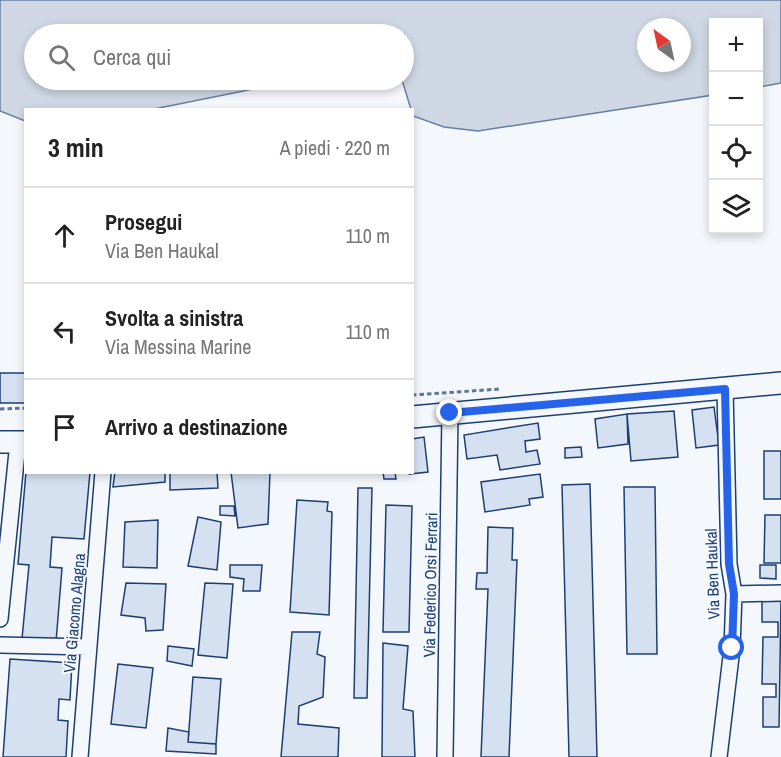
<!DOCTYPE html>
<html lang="it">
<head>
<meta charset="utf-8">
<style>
  body { margin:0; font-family:"Archivo Narrow",sans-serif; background:#f6f6f6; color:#222 }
  .controls { position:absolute; right:18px; top:18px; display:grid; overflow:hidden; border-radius:0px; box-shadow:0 3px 9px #0003 }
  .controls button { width:54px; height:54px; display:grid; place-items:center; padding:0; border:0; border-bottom:2px solid #e0e0e0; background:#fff; color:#222; font:30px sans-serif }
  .compass { position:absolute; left:637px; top:18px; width:54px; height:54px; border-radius:50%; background:#fff; box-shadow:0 3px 9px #0003; rotate:327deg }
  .stop { position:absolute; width:18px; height:18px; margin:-14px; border:4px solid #2563eb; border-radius:50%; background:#fff }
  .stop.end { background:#2563eb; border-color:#fff; box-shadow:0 2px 6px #0008 }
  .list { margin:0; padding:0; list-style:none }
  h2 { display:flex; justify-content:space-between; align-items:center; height:78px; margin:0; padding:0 24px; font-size:26px }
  h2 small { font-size:20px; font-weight:400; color:#767676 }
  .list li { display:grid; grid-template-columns:39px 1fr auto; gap:18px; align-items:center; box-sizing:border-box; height:96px; padding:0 24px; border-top:2px solid #e0e0e0 }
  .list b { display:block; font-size:22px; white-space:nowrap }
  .list p { margin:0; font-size:20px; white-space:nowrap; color:#767676 }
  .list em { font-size:20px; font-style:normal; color:#767676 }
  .icon { flex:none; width:33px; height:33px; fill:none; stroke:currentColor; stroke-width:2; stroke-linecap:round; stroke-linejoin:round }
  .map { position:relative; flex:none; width:781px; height:757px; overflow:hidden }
  .search { position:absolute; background:#fff; box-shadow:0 3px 9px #0003; left:24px; top:24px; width:390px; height:66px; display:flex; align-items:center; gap:15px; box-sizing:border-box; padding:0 21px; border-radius:33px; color:#767676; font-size:22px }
  .panel { position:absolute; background:#fff; box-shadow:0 3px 9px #0003; left:24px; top:108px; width:390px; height:366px; border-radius:0px }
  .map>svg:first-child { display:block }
</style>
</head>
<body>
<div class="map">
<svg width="781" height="757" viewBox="0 0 781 757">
  <rect width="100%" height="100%" fill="#f4f7fb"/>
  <path fill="#cfd7e4" stroke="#687fa3" stroke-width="1.5" fill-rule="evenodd" d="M0 0H781V83L759 87 758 22H714L713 95 478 131 444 127 413 116 402 80 404 34H34V80H299L154 109 26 110 25 121 0 111ZM646 27H682V63H646Z"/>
  <path fill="#d5e0f0" stroke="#1d3f73" stroke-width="1.5" d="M0 373H26V403H0Z
    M714 407 719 445 696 448 692 410Z
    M674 411 678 457 631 461 627 414Z
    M627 414 628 444 598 448 595 419Z
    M538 423 540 439 525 441 526 452 537 450 540 464 500 470 497 455 467 459 464 435Z
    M424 437 428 472 410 474 412 472V439Z
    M581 447 582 457 565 458V448Z
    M764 451H781V499H764Z
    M26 472H90L84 539 52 537 50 567 62 568 56 642 22 639 29 565 18 564Z
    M115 472H165V482L113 487Z
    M170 472H217L218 488 170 490Z
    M231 472H270L268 524 238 528Z
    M383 472H395L396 479H384Z
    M540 474 543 497 529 499 530 505 485 512 481 482Z
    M590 484 597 757H569L562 485Z
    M624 487H655L657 654H627Z
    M358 488H372L367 698H354Z
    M297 500 328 502 327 511 332 512 329 615 290 612Z
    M386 505 412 506 409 632H383Z
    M220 506H234L235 516 220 515Z
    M765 515H781V563H764Z
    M198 517 221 522 217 570 188 566Z
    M158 520 157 568 123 567 125 522Z
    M488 527 513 528 512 560H517L509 757H481L488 589H476L477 573H487Z
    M230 565H262L260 591H243L244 579 230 577Z
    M760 565H776V579L760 578Z
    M126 583 166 584 163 630 146 631 145 618 121 615Z
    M205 583 233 584 227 658 198 655Z
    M762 601H781L779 727H763V697H776V684H762L763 637H778V622H762Z
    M292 632H320L317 654 325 657 323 697 299 706 298 724 339 728 338 757H281Z
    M383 643 408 646 403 709 413 711 415 757H382Z
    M168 646 194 649 192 666 167 661Z
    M10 659 72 663 70 700 59 699 58 720 68 721 66 757H3Z
    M118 664 153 668 146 728 111 724Z
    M193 677 221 679 216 744 188 742Z
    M168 728 189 732 188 742 216 744V754L166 751Z"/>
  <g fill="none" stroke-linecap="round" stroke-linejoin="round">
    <defs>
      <path id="street" d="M734 594 781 593
        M0 619 18 442
        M0 645 89 647
        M80 757 103 472
        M445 757 450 413
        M719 757 732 648 734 594 729 564 725 389"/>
      <path id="secondary" d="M412 417 781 383
        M0 442H26"/>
    </defs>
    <use href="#street" stroke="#1d3f73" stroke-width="18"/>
    <use href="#secondary" stroke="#1d3f73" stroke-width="24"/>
    <path stroke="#5e769c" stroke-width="3" stroke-dasharray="4.5 3" stroke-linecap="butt" d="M412 395 500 389
      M0 409 26 408"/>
    <use href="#street" stroke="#f4f7fb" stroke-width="15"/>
    <use href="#secondary" stroke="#f4f7fb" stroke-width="21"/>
  </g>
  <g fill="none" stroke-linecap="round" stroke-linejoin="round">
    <path stroke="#2563eb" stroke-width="8" d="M450 413 725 389 729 564 734 594 732 648"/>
  </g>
  <g text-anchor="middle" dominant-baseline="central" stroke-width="4.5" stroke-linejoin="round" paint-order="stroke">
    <g font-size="16" fill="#1d3f73" stroke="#f4f7fb">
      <text transform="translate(712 574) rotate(-92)">Via Ben Haukal</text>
      <text transform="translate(430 585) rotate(-89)">Via Federico Orsi Ferrari</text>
      <text transform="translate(74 613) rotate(-85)">Via Giacomo Alagna</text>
    </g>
  </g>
</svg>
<div class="controls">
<button>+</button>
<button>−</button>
<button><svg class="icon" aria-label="locate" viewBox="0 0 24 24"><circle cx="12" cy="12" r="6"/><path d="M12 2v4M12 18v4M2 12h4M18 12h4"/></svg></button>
<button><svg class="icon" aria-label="layers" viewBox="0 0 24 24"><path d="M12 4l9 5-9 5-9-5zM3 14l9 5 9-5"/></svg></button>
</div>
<svg class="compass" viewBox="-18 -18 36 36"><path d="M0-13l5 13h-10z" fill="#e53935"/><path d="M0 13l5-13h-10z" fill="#767676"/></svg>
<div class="stop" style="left:732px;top:648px"></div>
<div class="stop end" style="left:450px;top:413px"></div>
<div class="search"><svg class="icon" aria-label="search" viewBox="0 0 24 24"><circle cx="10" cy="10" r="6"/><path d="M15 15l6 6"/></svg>Cerca qui</div>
<section class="panel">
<h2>3 min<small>A piedi · 220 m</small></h2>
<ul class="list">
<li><svg class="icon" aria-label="ahead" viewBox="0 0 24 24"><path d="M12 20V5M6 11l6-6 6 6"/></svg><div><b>Prosegui</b><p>Via Ben Haukal</p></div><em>110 m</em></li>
<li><svg class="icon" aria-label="left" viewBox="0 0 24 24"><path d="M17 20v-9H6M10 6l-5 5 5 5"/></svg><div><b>Svolta a sinistra</b><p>Via Messina Marine</p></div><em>110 m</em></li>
<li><svg class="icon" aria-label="arrive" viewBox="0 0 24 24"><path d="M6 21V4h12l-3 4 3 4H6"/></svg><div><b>Arrivo a destinazione</b></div></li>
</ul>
</section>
</div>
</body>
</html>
